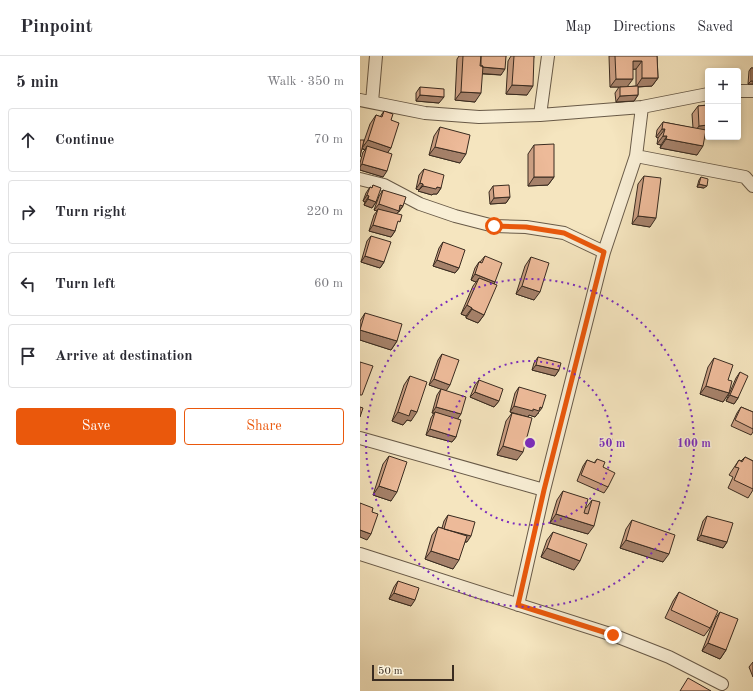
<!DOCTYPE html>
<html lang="en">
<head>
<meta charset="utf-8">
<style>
  body { margin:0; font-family:"Old Standard TT",serif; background:#f7f7f7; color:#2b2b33 }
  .controls { position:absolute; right:12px; top:12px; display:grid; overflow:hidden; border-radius:4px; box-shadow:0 2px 6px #0003 }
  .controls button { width:36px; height:36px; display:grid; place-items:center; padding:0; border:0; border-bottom:1px solid #e1e1e2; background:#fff; color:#2b2b33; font:20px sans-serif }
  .scale { position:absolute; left:12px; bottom:10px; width:82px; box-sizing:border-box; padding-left:4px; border:2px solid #392b20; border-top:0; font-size:11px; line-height:14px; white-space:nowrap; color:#392b20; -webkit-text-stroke:3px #f8eed5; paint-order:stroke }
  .stop { position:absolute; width:12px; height:12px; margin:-9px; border:3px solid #ea580c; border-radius:50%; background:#fff }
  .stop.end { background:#ea580c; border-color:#fff; box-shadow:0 1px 4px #0008 }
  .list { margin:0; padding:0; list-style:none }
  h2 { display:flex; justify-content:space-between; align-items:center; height:52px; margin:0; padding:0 16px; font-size:17px }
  h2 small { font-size:13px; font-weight:400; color:#7c7c81 }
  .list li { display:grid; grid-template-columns:26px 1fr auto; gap:12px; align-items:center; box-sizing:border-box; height:64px; margin:0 8px 8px; padding:0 8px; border:1px solid #e1e1e2; border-radius:4px }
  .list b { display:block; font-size:15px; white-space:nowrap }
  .list em { font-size:13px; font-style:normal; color:#7c7c81 }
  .actions { display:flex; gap:8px; padding:12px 16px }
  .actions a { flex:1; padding:9px 0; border:1px solid #ea580c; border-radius:4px; text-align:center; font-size:14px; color:#ea580c }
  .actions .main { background:#ea580c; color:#fff }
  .icon { flex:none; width:22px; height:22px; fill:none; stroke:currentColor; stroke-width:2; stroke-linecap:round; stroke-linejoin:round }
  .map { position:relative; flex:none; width:393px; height:635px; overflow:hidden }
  header { display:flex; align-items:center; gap:24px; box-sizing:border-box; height:56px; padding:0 20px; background:#fff; border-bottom:1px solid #e1e1e2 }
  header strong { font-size:19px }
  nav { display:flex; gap:22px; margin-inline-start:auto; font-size:14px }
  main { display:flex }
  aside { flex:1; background:#fff }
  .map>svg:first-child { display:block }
</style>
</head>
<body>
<header>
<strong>Pinpoint</strong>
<nav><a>Map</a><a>Directions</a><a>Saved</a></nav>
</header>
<main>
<aside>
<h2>5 min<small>Walk · 350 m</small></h2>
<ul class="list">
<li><svg class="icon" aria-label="ahead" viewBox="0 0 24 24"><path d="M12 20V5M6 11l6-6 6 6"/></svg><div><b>Continue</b></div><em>70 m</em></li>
<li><svg class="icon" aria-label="right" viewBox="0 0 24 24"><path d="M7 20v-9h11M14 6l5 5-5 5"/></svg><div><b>Turn right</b></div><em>220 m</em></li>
<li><svg class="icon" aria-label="left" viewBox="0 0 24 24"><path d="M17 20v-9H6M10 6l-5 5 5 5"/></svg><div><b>Turn left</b></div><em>60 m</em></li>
<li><svg class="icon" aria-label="arrive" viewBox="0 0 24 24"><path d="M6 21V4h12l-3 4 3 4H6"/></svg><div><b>Arrive at destination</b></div></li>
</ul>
<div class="actions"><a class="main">Save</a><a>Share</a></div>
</aside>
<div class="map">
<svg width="393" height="635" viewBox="0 0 393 635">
  <rect width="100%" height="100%" fill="#f5e5bf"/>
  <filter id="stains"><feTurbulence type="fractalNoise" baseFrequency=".005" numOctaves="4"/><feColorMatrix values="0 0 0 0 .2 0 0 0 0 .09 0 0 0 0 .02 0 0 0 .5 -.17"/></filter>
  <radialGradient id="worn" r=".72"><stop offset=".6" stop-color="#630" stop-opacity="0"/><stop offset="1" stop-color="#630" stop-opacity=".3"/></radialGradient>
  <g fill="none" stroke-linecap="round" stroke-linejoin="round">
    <defs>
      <path id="minor" d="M378 35H393
        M0 44 65 57 119 61 180 59 282 51 348 38
        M12 46 16 0
        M180 59 188 0
        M276 100 385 121 393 130
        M0 123 24 129 60 148 95 160 134 170 166 171 204 177 244 196 184 434 158 549
        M244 196 276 100 282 51
        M0 382 184 434
        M0 498 253 579 309 601 362 628"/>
    </defs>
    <use href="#minor" stroke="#685a48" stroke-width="14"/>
    <use href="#minor" stroke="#f8eed5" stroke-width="12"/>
  </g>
  <path fill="#cca084" stroke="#392b20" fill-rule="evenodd" d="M99 0H146L141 19 122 18 115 46 95 44 97 3Z
    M151 0H174L167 39 146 38 148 5Z
    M249 0H297L298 22 292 30 278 31V39L274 45 256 46 255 37 259 31H250ZM273 13H276V30L267 31Z
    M391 12H393V28H388L389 15Z
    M60 31 79 47 56 45V37Z
    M348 49V78H346L337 99 300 92 301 89 297 88 298 82 296 81 297 74 303 66 333 72 332 58 338 50Z
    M24 55 31 64 28 96 23 121 0 114V107L3 96 5 94 2 93 3 88 10 68 16 59 20 61Z
    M80 71 100 107 69 99 74 80Z
    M174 89 194 121 188 129 168 130V98Z
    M64 113 81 132 77 138H73L72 139 58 135 59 134 56 133 59 119Z
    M284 120 290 171 272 168 278 128Z
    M341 121 344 132 337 131 339 124Z
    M13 129 16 146 12 152 4 149 5 146 3 145 6 137 10 131 12 132Z
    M133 130 150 141 146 147 130 148 129 136Z
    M23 134 43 150 39 156H38L36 158V171L35 175 31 181 9 175 14 159 17 155 14 154 19 140Z
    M11 180 24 206 20 212 1 206 7 185Z
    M83 186 99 212 95 217 73 210 79 192Z
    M125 200 135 226 134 228 124 259 118 267 106 262V260L101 258 113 230 116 226 111 224 115 212 119 206H120Z
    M171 201 174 244 156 238 165 210Z
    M5 257 37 285 31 294 0 284V265Z
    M82 298 86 335 98 363 96 381 92 386 66 379 71 362 74 357H72L77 339 81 333 84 334 69 329 78 304Z
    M178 301 199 314 195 320 172 314 174 307Z
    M354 302 368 324 369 337 363 346 340 338 348 311Z
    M380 316 378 342 374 348 366 345 376 322Z
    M50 320 51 365 47 364 43 369 32 365 44 329Z
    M119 324 139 345 134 351 110 341 115 329Z
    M159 331 178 358V357L175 361 169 359 168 361 150 356 155 337Z
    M381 351 393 356V376L391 379 371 370 377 357Z
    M152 357 157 404 137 399 146 365Z
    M29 400 31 445 13 439 23 408Z
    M385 401 393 405V434L388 442 368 432 373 421 369 419 379 404 381 405Z
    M237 403 243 411 248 431 244 437 217 425 223 410 227 404 234 407Z
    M203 435 226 452 232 444 228 478 190 467 197 444Z
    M88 459 107 486H105L93 513 65 503 72 479 78 471 82 472 84 465Z
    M347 460 367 486 363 492 337 484 343 465Z
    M272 464 303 506 260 492 266 473Z
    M193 476 214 514 181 501 187 484Z
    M38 525 51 550 29 543 34 531Z
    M319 536 350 572 344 580 305 562 313 545Z
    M360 556 366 594 360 603 342 595 354 564Z
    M393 606V621L389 611Z"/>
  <path fill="#a6826b" stroke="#392b20" d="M273 5H282L276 13 267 14Z
    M121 11 145 13 141 19 117 17Z
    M282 22H298L292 30 276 31Z
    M256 23H273L267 31H250Z
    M391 25H393V28H388Z
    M152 29 173 30 167 39 146 38Z
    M101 36 121 37 115 46 95 44Z
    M60 39 84 41 79 47 56 45Z
    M278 39 274 45 256 46 260 40Z
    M348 69V78H333L339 70Z
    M302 73H305L298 82 296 81Z
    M303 80H307L301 89 297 88Z
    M306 83 343 90 337 99 300 92Z
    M8 84 31 92 25 100 7 90 5 94 2 92Z
    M75 91 106 98 100 107 69 99Z
    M2 108 27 115 23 121 0 114V111Z
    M174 121H194L188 129 168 130Z
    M60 127 63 128 59 134 56 133Z
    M339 128 347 130 344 132 337 131Z
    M63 130 77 131 81 132 77 138H73L72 139 58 135Z
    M7 139 9 140 5 146 3 145Z
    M150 141 146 147 130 148 134 142Z
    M8 143 16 146 12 152 4 149Z
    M19 148 40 149 43 150 35 160 18 153 17 155 14 154Z
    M278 160 296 162 290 171 272 168Z
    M13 169 35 175 31 181 9 175Z
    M5 200 24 206 20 212 1 206Z
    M77 204 99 212 95 217 73 210Z
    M115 218 135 226 131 232 119 222 116 226 111 224Z
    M162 230 180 236 174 244 156 238Z
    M107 249 112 252 106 260 101 258Z
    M112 253 124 259 118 267 106 262Z
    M0 274 37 285 31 294 0 284Z
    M176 309 199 314 195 320 172 314Z
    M74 323 90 329 86 335 69 329Z
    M346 330 369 337 363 346 340 338Z
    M115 336 139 345 134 351 110 341Z
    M370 339 378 342 374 348 366 345Z
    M154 350 180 351 182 352 175 361 169 359 168 361 150 356Z
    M76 351 101 358 97 364 75 356 74 357H72Z
    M51 354 57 356 51 365 47 364 43 369 32 365 38 356Z
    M70 373 96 381 92 386 66 379Z
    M143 390 163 396 157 404 137 399Z
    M19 430 37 436 31 445 13 439Z
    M196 458 234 470 228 478 190 467Z
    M84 473 111 480 107 486 80 479Z
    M0 474 11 478 7 484 0 481Z
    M341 479 367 486 363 492 337 484Z
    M266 484 309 498 303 506 260 492Z
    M187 492 220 505 214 514 181 501Z
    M71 495 99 504 93 513 65 503Z
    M34 537 55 544 51 550 29 543Z
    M348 587 366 594 360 603 342 595Z"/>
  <path fill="#edba99" stroke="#392b20" d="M103 0H121L120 10H123L121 37 101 36Z
    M121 0H146L145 13 122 11 123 10H121Z
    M154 0H174L173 30 152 29Z
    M255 0H297L298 22H282V5H273V23H256Z
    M391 12H393V25H391Z
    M278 30V39L260 40V31Z
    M60 31 84 33V41L60 39Z
    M348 49V69L339 70 338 50Z
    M24 55 33 58 31 64 39 67 31 92 8 84 16 59 22 61Z
    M303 66 346 74 343 90 306 83 307 80H303L305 73H302Z
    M80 71 110 79 106 98 75 91Z
    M0 84H4L0 101Z
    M194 88V121H174V89Z
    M7 90 32 98 27 115 2 108Z
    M64 113 84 119 81 132 77 131 76 133 63 130V128L60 127Z
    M284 120 301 122 296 162 278 160Z
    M341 121 348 123 347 130 339 128Z
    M13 129 21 132 16 146 8 143 9 140 7 139 10 131 12 132Z
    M149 129 150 141 134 142 133 130Z
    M23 134 46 141 43 150 40 149 39 155 19 148Z
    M18 153 42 159 40 166 38 165 35 175 13 169Z
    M11 180 31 186 24 206 5 200Z
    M83 186 105 194 99 212 77 204Z
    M125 200 142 207 135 226 115 218 119 206 122 207Z
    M171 201 189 207 180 236 162 230Z
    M119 222 137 229 124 259 112 253V252L107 249Z
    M5 257 42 268 37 285 0 274Z
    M82 298 99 304 90 329 74 323Z
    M178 301 201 307 199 314 176 309Z
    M354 302 373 309 368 324 372 325 369 337 346 330Z
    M0 306 13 310 2 339H0Z
    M380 316 388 320 378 342 370 339Z
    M50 320 67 326 57 356 51 354 49 360 38 356Z
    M119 324 143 333 139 345 115 336Z
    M159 331 186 339 182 352 180 351 179 355 173 353V355L154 350Z
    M81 333 106 341 101 358 76 351Z
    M0 351 3 352 0 361Z
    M381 351 393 356V373L375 364Z
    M75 356 101 364 96 381 70 373Z
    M152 357 172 362 163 396 143 390Z
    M29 400 47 406 37 436 19 430Z
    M385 401 393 405V433L374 424 379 412 375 411 379 404 382 406Z
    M237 403 245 406 243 411 255 417 248 431 221 419 227 404 235 407Z
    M203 435 228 443 224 457 228 458 232 444 240 446 234 470 196 458Z
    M0 447 13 452 12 456 18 458 11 478 0 474Z
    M88 459 115 466 111 480 84 473Z
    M347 460 373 467 367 486 341 479Z
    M272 464 315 479 309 498 266 484Z
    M78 471 107 480 99 504 71 495Z
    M193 476 227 488 220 505 187 492Z
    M38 525 59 532 55 544 34 537Z
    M319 536 358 555 350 572 311 554Z
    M360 556 378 563 366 594 348 587Z
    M328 622 351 635H320Z"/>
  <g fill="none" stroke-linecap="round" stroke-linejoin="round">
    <path stroke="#ea580c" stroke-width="5" d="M134 170 166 171 204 177 244 196 184 434 158 549 253 579"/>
  </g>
  <g fill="none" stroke="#7b2cbf" stroke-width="2" stroke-dasharray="2 4">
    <circle cx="170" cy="387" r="82"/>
    <circle cx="170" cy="387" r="164"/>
  </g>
  <circle cx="170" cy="387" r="6" fill="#7b2cbf" stroke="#f8eed5" stroke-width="2"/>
  <g font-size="12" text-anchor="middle" font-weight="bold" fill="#7b2cbf" stroke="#f8eed5" stroke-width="3" stroke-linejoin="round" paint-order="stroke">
    <text x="252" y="391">50 m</text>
    <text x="334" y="391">100 m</text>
  </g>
  <rect width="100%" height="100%" filter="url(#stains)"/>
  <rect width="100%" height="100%" fill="url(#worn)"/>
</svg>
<div class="controls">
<button>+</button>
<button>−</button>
</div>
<div class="scale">50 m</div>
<div class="stop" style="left:134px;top:170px"></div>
<div class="stop end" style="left:253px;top:579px"></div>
</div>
</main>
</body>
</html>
